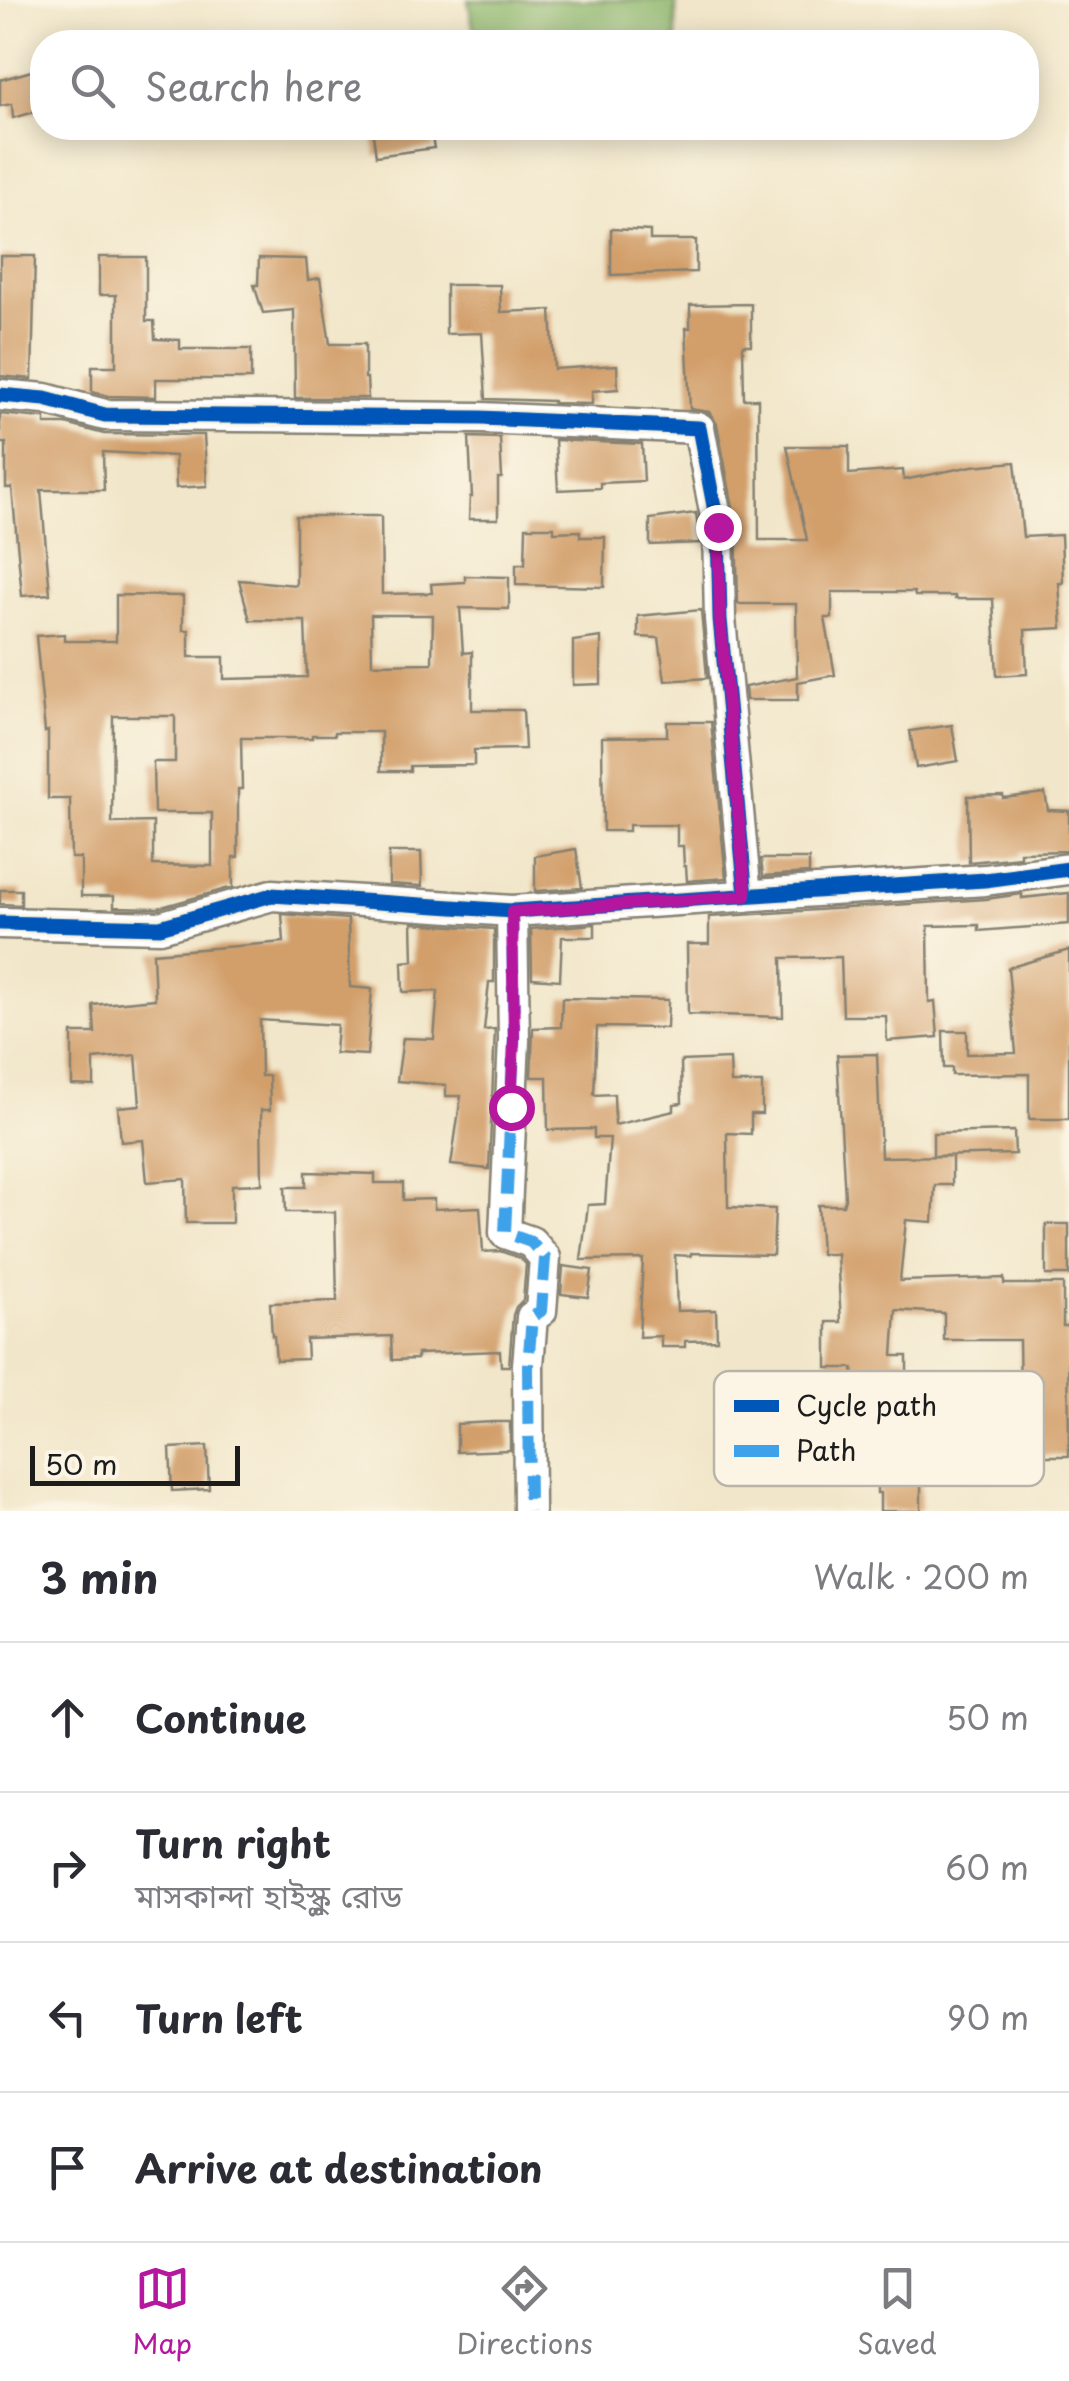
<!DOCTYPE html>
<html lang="en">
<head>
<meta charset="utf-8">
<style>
  body { margin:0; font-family:"Playpen Sans","Noto Sans Bengali",sans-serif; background:#f7f7f7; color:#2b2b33 }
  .scale { position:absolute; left:30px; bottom:25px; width:210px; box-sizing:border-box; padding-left:10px; border:5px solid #1c1c1c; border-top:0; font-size:28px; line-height:35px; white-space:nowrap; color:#1c1c1c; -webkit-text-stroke:8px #fcf5e5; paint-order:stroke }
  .stop { position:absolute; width:30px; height:30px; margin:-22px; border:8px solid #b5179e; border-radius:50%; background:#fff }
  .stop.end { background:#b5179e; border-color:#fff; box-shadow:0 2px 10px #0008 }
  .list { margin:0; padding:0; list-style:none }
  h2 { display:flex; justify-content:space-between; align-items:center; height:130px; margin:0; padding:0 40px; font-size:42px }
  h2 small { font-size:32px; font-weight:400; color:#7c7c81 }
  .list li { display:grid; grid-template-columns:65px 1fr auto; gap:30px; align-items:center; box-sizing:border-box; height:150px; padding:0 40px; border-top:2px solid #e1e1e2 }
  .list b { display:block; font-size:38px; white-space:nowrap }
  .list p { margin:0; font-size:32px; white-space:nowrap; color:#7c7c81 }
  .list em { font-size:32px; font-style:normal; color:#7c7c81 }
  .icon { flex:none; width:55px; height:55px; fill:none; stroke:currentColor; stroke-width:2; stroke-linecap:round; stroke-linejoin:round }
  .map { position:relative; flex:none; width:1069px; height:1511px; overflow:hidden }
  .search { position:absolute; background:#fff; box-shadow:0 5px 25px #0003; left:30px; right:30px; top:30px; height:110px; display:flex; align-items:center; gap:25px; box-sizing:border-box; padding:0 35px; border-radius:40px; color:#7c7c81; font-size:38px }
  .sheet { height:730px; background:#fff }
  nav { display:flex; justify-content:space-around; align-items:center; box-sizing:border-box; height:140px; border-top:2px solid #e1e1e2; background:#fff; font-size:28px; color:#7c7c81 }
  nav a { display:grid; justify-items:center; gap:5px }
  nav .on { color:#b5179e }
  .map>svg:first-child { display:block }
</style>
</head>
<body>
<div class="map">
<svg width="1069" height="1511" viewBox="0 0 1069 1511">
  <rect width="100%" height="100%" fill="#fcf5e5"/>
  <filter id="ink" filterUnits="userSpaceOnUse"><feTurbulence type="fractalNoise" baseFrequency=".01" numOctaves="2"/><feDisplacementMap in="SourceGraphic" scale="20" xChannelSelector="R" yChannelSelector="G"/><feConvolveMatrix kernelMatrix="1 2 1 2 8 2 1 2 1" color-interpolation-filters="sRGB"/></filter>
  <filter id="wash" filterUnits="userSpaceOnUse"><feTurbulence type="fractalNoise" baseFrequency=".0048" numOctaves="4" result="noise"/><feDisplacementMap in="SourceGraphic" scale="40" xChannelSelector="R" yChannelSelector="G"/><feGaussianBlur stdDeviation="2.25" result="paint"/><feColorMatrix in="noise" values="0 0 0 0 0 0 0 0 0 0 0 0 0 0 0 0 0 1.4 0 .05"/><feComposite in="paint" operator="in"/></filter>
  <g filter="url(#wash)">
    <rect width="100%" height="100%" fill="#f1e6c9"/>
    <path fill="#90b86f" stroke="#566a46" stroke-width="2.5" d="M468 0H676V42H476Z"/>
    <g id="blocks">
      <path fill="#d29f6b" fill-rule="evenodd" d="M42 68V110L13 118 12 104 0 106V80Z
        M372 128H430L434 148 376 156Z
        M611 229 650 231V240H696V272L611 275Z
        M0 256H35L32 379 0 376Z
        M99 257H146V321H154L155 339 180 340V349H251V379H156V397L108 396 92 392V366H116V295H99Z
        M259 258 306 259 308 280 320 278 330 344H365V378H367L368 398H295L294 310 263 313 254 285H258Z
        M446 285H500L501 312 551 310 554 369 617 365 618 389 592 391V404L553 403V401L486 399 482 333 446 334Z
        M751 304V345H743L744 399H758L759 540H807L787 446H849V474L903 470 904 480 972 466 1015 462 1023 537 1061 535 1063 583H1059L1062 628 1025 630 1027 674 997 676 993 599H955V596H915L914 592H832V618H825L835 675 798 682V700H746L745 687 797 677 796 604H738L736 523 717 424 709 412 690 409 686 328H690V305Z
        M0 414 42 418H45V424H66L104 434 204 435 207 486 176 488 175 456 103 452 104 490H41L50 594 22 596 12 488H6V443H0Z
        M469 437 500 438 502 478H498V519H469L470 497H472Z
        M555 440 642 444 644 481 600 483V488L558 490Z
        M696 513 700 543 650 545V519Z
        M296 516H381L382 594 432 593 431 584 465 582V576L509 577V609L460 608 463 653 472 652V710H523L525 749 474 750V765L410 766V771H381V732H335V735H312V738H241L242 789H238V857H233V887L158 908 114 907V896H81V858H71L70 799H48V731L45 732 36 636 64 634V641H116V595L183 596V630H189V657H224V679L307 677 305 621 250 620 239 580 296 585ZM371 615H433L432 663 372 664ZM113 716H175V762H153L154 813H212V866L153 865V822L112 823Z
        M526 527H554V532L580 531V537H605L604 587 516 585V564H525Z
        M701 610 707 678 665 681 659 638 638 637V616Z
        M601 637V684L573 685V641Z
        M667 722H711L726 878 687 881 686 866H684L683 846H677V825H629V831H603L602 737 667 736Z
        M952 725 958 761 916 768 910 731Z
        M1045 793 1048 810 1069 811V851L1020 852V857L969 862 968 796 1003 795V798Z
        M576 849 582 888 535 891V856Z
        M389 852H421L422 886 389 884Z
        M761 859H809V873L763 876Z
        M0 890H21V905L0 904Z
        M1069 893V924L979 931V925L928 926 929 1002 935 1001 938 1037 887 1041 886 1016H843L841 957 782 958 783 1017 688 1014 687 944H709V917L986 899 1022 894V898Z
        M282 914 348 919 350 987 372 989 367 1055 335 1053 337 1025 260 1020 261 1076H269L270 1110H261L262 1184 232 1185V1223H186L185 1179 147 1182 143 1140 121 1142 118 1107 140 1105 136 1055 94 1059V1086L72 1085V1033H95L93 1005 155 999 153 953 284 942Z
        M412 923 494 929V982H489L484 1030 495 1029 489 1169 451 1165 461 1096H446V1085L397 1081 403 1038 434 1039 438 991 403 992 402 962 413 961Z
        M595 924V937H562L560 980 532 978 531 929Z
        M1069 950V1119H1029V1074L952 1075V1068H944L943 1031H967V1054L1016 1053 1008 968Z
        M562 998 668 1000 667 1028 597 1027 594 1095 614 1094 615 1125 674 1111V1104L682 1103 681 1061 730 1059 731 1083H762V1114H751V1134L727 1133 728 1207 775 1209 773 1255 691 1253V1256L675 1255 677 1311 716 1310 717 1340 685 1341V1347H661V1336L639 1337 643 1259 581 1260 588 1205 605 1204 610 1138H594V1129L548 1130 547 1077H531L533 1028 561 1027Z
        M877 1054 881 1157 952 1156V1185H935L933 1222 906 1220 900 1281 1004 1278V1284H1063V1326H1068L1069 1456H1038V1429H1028L1029 1392H1020L1019 1340H944V1313L896 1310 893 1356H907V1378H854L853 1368H827V1322H841L837 1254H821L818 1205H843L845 1198 837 1055Z
        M1014 1131 1015 1154 933 1156V1133Z
        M306 1172 375 1174V1183H403V1200L434 1199V1209L480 1207 483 1252 500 1251 520 1258 526 1264 523 1300 516 1307 513 1315 509 1366H501L500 1351 417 1354V1359L392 1360 391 1336 306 1339 307 1359 276 1360 274 1336H272L270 1303 337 1301 335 1212H286L285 1187H306Z
        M1046 1224H1069V1275H1046Z
        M563 1266 592 1270 588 1297 561 1294Z
        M493 1422H510V1450L457 1452V1424Z
        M207 1446 209 1489 172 1491 170 1448Z
        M877 1471H921V1511H880V1493H877Z"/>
    </g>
  </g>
  <g filter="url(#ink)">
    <use href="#blocks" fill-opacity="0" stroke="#868172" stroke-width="2.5"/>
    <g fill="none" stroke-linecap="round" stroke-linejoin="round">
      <defs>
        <path id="minor" d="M0 395 45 399 105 415 481 418 699 428 718 527 720 619 746 896
          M512 911 514 1040 505 1233 531 1242 545 1258 541 1311 532 1317 528 1365 529 1511
          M0 923 160 927 272 895 512 911 985 880 1069 869"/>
      </defs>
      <use href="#minor" stroke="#868172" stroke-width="35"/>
      <use href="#minor" stroke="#fff" stroke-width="30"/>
      <path stroke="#3da2ea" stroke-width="12" stroke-dasharray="25 12" stroke-linecap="butt" d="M512 911 514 1040 505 1233 531 1242 545 1258 541 1311 532 1317 528 1365 529 1511"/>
      <defs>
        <path id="cycleway" d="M0 395 45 399 105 415 481 418 699 428 718 527 720 619 746 896
          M0 923 160 927 272 895 512 911 985 880 1069 869"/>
      </defs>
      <use href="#cycleway" stroke="#fcf5e5" stroke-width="21"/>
      <use href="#cycleway" stroke="#0057b8" stroke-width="15"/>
    </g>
  </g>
  <g fill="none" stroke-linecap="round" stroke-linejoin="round" filter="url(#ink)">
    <path stroke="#b5179e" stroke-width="12" d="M511 1107 514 1040 512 912 746 896 720 619 718 527"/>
  </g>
  <rect x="714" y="1371" width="330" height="115" rx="15" fill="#fcf5e5" stroke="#b9b4a9" stroke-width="2.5"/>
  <rect x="734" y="1400" width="45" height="12" fill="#0057b8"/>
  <rect x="734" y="1445" width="45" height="12" fill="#3da2ea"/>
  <g font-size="28" fill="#1c1c1c">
    <text x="796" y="1416">Cycle path</text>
    <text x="796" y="1461">Path</text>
  </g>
</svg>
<div class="scale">50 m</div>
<div class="stop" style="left:511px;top:1107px"></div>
<div class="stop end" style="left:718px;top:527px"></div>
<div class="search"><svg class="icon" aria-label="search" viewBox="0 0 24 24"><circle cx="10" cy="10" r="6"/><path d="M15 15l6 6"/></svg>Search here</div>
</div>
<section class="sheet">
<h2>3 min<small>Walk · 200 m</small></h2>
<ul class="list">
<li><svg class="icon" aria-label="ahead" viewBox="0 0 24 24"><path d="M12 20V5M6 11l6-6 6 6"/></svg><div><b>Continue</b></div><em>50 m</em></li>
<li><svg class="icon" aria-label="right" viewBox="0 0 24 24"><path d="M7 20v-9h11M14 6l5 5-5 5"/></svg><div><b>Turn right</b><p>মাসকান্দা হাইস্কুল রোড</p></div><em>60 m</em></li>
<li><svg class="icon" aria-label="left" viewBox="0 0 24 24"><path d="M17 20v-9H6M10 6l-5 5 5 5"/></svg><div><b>Turn left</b></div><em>90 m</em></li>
<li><svg class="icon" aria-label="arrive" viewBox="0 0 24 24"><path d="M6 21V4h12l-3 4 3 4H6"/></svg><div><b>Arrive at destination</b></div></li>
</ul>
</section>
<nav>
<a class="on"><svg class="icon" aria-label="map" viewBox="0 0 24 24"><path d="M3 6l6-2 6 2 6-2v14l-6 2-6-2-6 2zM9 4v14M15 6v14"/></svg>Map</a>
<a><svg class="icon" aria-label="directions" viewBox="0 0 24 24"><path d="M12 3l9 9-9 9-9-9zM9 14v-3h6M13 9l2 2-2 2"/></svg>Directions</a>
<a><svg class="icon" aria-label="saved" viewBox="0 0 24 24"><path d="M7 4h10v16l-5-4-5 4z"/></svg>Saved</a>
</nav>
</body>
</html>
